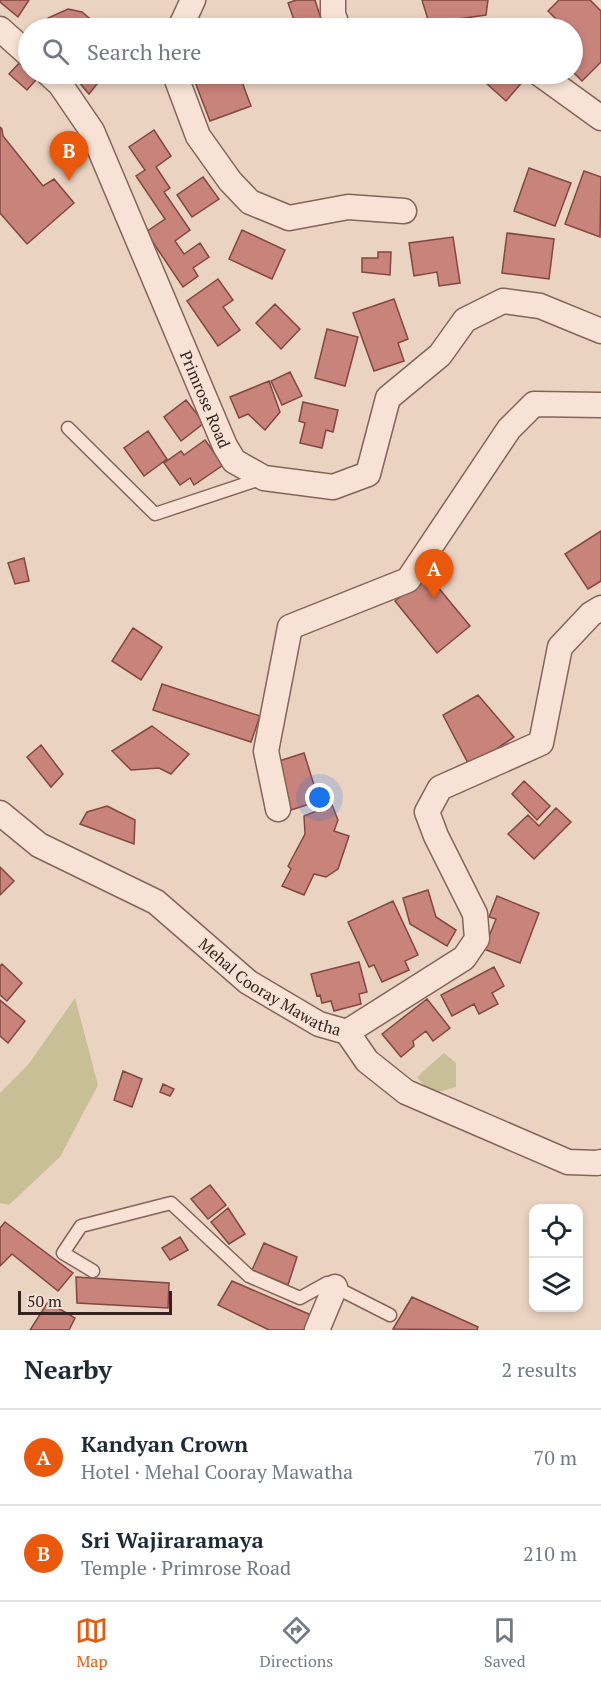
<!DOCTYPE html>
<html lang="en">
<head>
<meta charset="utf-8">
<style>
  body { margin:0; font-family:"PT Serif",serif; background:#f6f6f7; color:#1f2937 }
  .controls { position:absolute; right:18px; bottom:18px; display:grid; overflow:hidden; border-radius:12px; box-shadow:0 3px 9px #0003 }
  .controls button { width:54px; height:54px; display:grid; place-items:center; padding:0; border:0; border-bottom:2px solid #e0e1e3; background:#fff; color:#1f2937; font:30px sans-serif }
  .scale { position:absolute; left:18px; bottom:15px; width:154px; box-sizing:border-box; padding-left:6px; border:3px solid #35221e; border-top:0; font-size:16px; line-height:21px; white-space:nowrap; color:#35221e; -webkit-text-stroke:4px #f3dfd1; paint-order:stroke }
  .you { position:absolute; left:320px; top:798px; width:21px; height:21px; margin:-15px; border:4px solid #fff; border-radius:50%; background:#1a73e8; box-shadow:0 0 0 9px #1a73e833 }
  .badge { display:grid; place-items:center; width:39px; height:39px; border-radius:50%; background:#ea580c; color:#fff; font-size:20px; font-weight:700 }
  .pin { position:absolute; translate:-50% -50px; filter:drop-shadow(0 2px 3px #0008) }
  .pin::after { content:''; position:absolute; top:32px; width:21px; height:18px; background:inherit; clip-path:polygon(0 0,100% 0,50% 100%) }
  .list { margin:0; padding:0; list-style:none }
  h2 { display:flex; justify-content:space-between; align-items:center; height:78px; margin:0; padding:0 24px; font-size:26px }
  h2 small { font-size:20px; font-weight:400; color:#747a83 }
  .list li { display:grid; grid-template-columns:39px 1fr auto; gap:18px; align-items:center; box-sizing:border-box; height:96px; padding:0 24px; border-top:2px solid #e0e1e3 }
  .list b { display:block; font-size:22px; white-space:nowrap }
  .list p { margin:0; font-size:20px; white-space:nowrap; color:#747a83 }
  .list em { font-size:20px; font-style:normal; color:#747a83 }
  .icon { flex:none; width:33px; height:33px; fill:none; stroke:currentColor; stroke-width:2; stroke-linecap:round; stroke-linejoin:round }
  .map { position:relative; flex:none; width:601px; height:1330px; overflow:hidden }
  .search { position:absolute; background:#fff; box-shadow:0 3px 9px #0003; left:18px; right:18px; top:18px; height:66px; display:flex; align-items:center; gap:15px; box-sizing:border-box; padding:0 21px; border-radius:33px; color:#747a83; font-size:22px }
  .sheet { height:270px; background:#fff }
  nav { display:flex; justify-content:space-around; align-items:center; box-sizing:border-box; height:84px; border-top:2px solid #e0e1e3; background:#fff; font-size:16px; color:#747a83 }
  nav a { display:grid; justify-items:center; gap:3px }
  nav .on { color:#ea580c }
  .map>svg:first-child { display:block }
</style>
</head>
<body>
<div class="map">
<svg width="601" height="1330" viewBox="0 0 601 1330">
  <rect width="100%" height="100%" fill="#ebd3c2"/>
  <path fill="#c9bf97" d="M75 998 98 1085 60 1157 9 1205 0 1203V1093L28 1065Z
    M444 1053 456 1063V1087L431 1094 417 1077Z"/>
  <path fill="#c8837a" stroke="#824742" stroke-width="1.5" d="M0 0H29L18 17 0 2Z
    M296 0H315L324 28H297L288 3Z
    M422 0H488L486 15 429 23Z
    M559 0H590L601 11V62L582 81 572 71V28H554L560 23 548 11Z
    M68 9 82 12 95 23 89 28H45L48 18Z
    M23 59 28 64V74H41L27 90 9 74Z
    M72 74H105L89 94Z
    M216 74H239L251 106 210 121 195 82Z
    M476 74H517L524 80 506 101Z
    M0 127 2 129 3 136 43 186 54 179 74 203 27 244 0 213Z
    M154 130 171 156 156 167 170 188 164 192 190 230 175 241 184 254 200 243 209 257 193 268 198 276 183 287 146 232 165 219 136 176 145 170 129 147Z
    M529 168 571 183 555 226 514 211Z
    M584 171 601 177 600 237 565 224Z
    M203 177 219 199 192 217 177 195Z
    M242 230 285 250 272 279 229 259Z
    M507 233 554 239 549 279 502 273Z
    M453 237 460 283 439 286 437 272 414 276 409 243Z
    M378 252H391L390 275 362 272V258H378Z
    M218 279 233 300 223 307 240 330 218 346 187 301Z
    M394 299 408 339 398 343 404 361 374 371 353 313Z
    M275 304 300 329 281 349 256 323Z
    M327 329 358 337 345 386 315 378Z
    M290 372 302 396 282 405 271 381Z
    M269 381 280 412 265 430 248 414 239 418 230 397Z
    M186 400 204 423 181 441 164 417Z
    M303 402 338 410 333 432 326 430 322 448 300 443 305 423 299 421Z
    M148 431 167 459 144 476 124 448Z
    M205 440 223 465 194 485 190 478 180 485 164 463 181 451 184 455Z
    M601 531V581L588 589 565 554Z
    M24 558 29 581 15 584 8 563Z
    M427 574 470 626 437 653 395 601Z
    M133 628 162 647 141 680 112 661Z
    M162 684 260 716 251 742 153 710Z
    M478 695 514 737 470 767 443 715Z
    M152 726 189 754 171 774 159 768 131 770 112 751Z
    M41 745 63 774 51 787 27 757Z
    M304 753 319 801 291 810 276 762Z
    M524 781 550 806 537 820 512 794Z
    M332 805 338 820 334 831 349 836 338 869 326 877 314 874 304 895 282 886 291 869 288 866 305 834 304 816Z
    M107 806 135 820 134 844 80 824 87 812Z
    M556 808 571 822 534 859 508 834 528 815 539 826Z
    M0 867 14 881 0 895Z
    M428 890 436 917 456 930 447 946 410 924 403 898Z
    M497 896 539 913 520 963 484 949 496 919 489 917Z
    M393 901 418 955 405 961 409 970 382 982 374 965 369 967 348 922Z
    M359 962 367 992 359 994 361 1004 334 1011 331 1001 322 1003 320 995 317 996 311 974Z
    M2 964 22 983 7 1001 0 995V966Z
    M494 967 504 986 492 993 498 1004 479 1014 474 1004 452 1016 441 995Z
    M427 999 450 1028 433 1041 426 1031 413 1041 414 1046 401 1057 382 1034Z
    M0 1000 25 1021 8 1043 0 1036Z
    M123 1071 142 1079 132 1107 114 1100Z
    M163 1084 174 1089 170 1096 160 1092Z
    M210 1185 226 1205 208 1219 191 1199Z
    M228 1208 245 1234 229 1244 211 1222Z
    M5 1222 73 1273 58 1291 12 1254 0 1266V1228Z
    M180 1237 188 1250 170 1260 162 1248Z
    M264 1243 297 1257 288 1285 252 1270Z
    M76 1277 169 1283 168 1308 77 1303Z
    M232 1281 311 1315 304 1330H269L218 1305Z
    M412 1297 478 1327 477 1330 393 1329Z
    M48 1302 75 1318 69 1330H30Z"/>
  <g fill="none" stroke-linecap="round" stroke-linejoin="round">
    <defs>
      <path id="lane" d="M68 428 155 514 263 478
        M93 1271 63 1253 81 1226 171 1203 249 1276 300 1298 327 1283 390 1315"/>
      <g id="street">
        <path d="M333 0V14L338 28"/>
        <path d="M180 28 193 0"/>
        <path d="M0 29 28 54"/>
        <path id="s1" d="M49 74 60 84 92 131 225 446 234 461 264 478 333 487 368 474 388 398 440 355 465 320 503 301 540 306 601 331"/>
        <path d="M178 74 177 80 198 136 230 181 250 202 289 218 348 207 404 211"/>
        <path d="M540 74 601 118"/>
        <path d="M278 809 266 751 290 627 408 580 509 429 534 404 601 405"/>
        <path id="s2" d="M0 813 39 845 156 902 248 982 319 1024 347 1032 464 958 477 939 475 914 436 836 427 812 440 788 541 743 560 647 591 614 601 608"/>
        <path d="M347 1032 367 1061 406 1092 568 1162 597 1163 601 1162"/>
        <path d="M317 1330 335 1287"/>
      </g>
    </defs>
    <use href="#lane" stroke="#84645a" stroke-width="15"/>
    <use href="#street" stroke="#84645a" stroke-width="27"/>
    <use href="#lane" stroke="#f7e2d5" stroke-width="12"/>
    <use href="#street" stroke="#f7e2d5" stroke-width="24"/>
  </g>
  <g text-anchor="middle" dominant-baseline="central" stroke-width="4.5" stroke-linejoin="round" paint-order="stroke">
    <g font-size="16" fill="#35221e" stroke="#f3dfd1">
      <text stroke="none"><textPath href="#s1" startOffset="363">Primrose Road</textPath></text>
      <text stroke="none"><textPath href="#s2" startOffset="324">Mehal Cooray Mawatha</textPath></text>
    </g>
  </g>
</svg>
<div class="controls">
<button><svg class="icon" aria-label="locate" viewBox="0 0 24 24"><circle cx="12" cy="12" r="6"/><path d="M12 2v4M12 18v4M2 12h4M18 12h4"/></svg></button>
<button><svg class="icon" aria-label="layers" viewBox="0 0 24 24"><path d="M12 4l9 5-9 5-9-5zM3 14l9 5 9-5"/></svg></button>
</div>
<div class="scale">50 m</div>
<div class="you"></div>
<div class="pin badge" style="left:434px;top:599px">A</div>
<div class="pin badge" style="left:69px;top:181px">B</div>
<div class="search"><svg class="icon" aria-label="search" viewBox="0 0 24 24"><circle cx="10" cy="10" r="6"/><path d="M15 15l6 6"/></svg>Search here</div>
</div>
<section class="sheet">
<h2>Nearby<small>2 results</small></h2>
<ul class="list">
<li><span class="badge">A</span><div><b>Kandyan Crown</b><p>Hotel · Mehal Cooray Mawatha</p></div><em>70 m</em></li>
<li><span class="badge">B</span><div><b>Sri Wajiraramaya</b><p>Temple · Primrose Road</p></div><em>210 m</em></li>
</ul>
</section>
<nav>
<a class="on"><svg class="icon" aria-label="map" viewBox="0 0 24 24"><path d="M3 6l6-2 6 2 6-2v14l-6 2-6-2-6 2zM9 4v14M15 6v14"/></svg>Map</a>
<a><svg class="icon" aria-label="directions" viewBox="0 0 24 24"><path d="M12 3l9 9-9 9-9-9zM9 14v-3h6M13 9l2 2-2 2"/></svg>Directions</a>
<a><svg class="icon" aria-label="saved" viewBox="0 0 24 24"><path d="M7 4h10v16l-5-4-5 4z"/></svg>Saved</a>
</nav>
</body>
</html>
